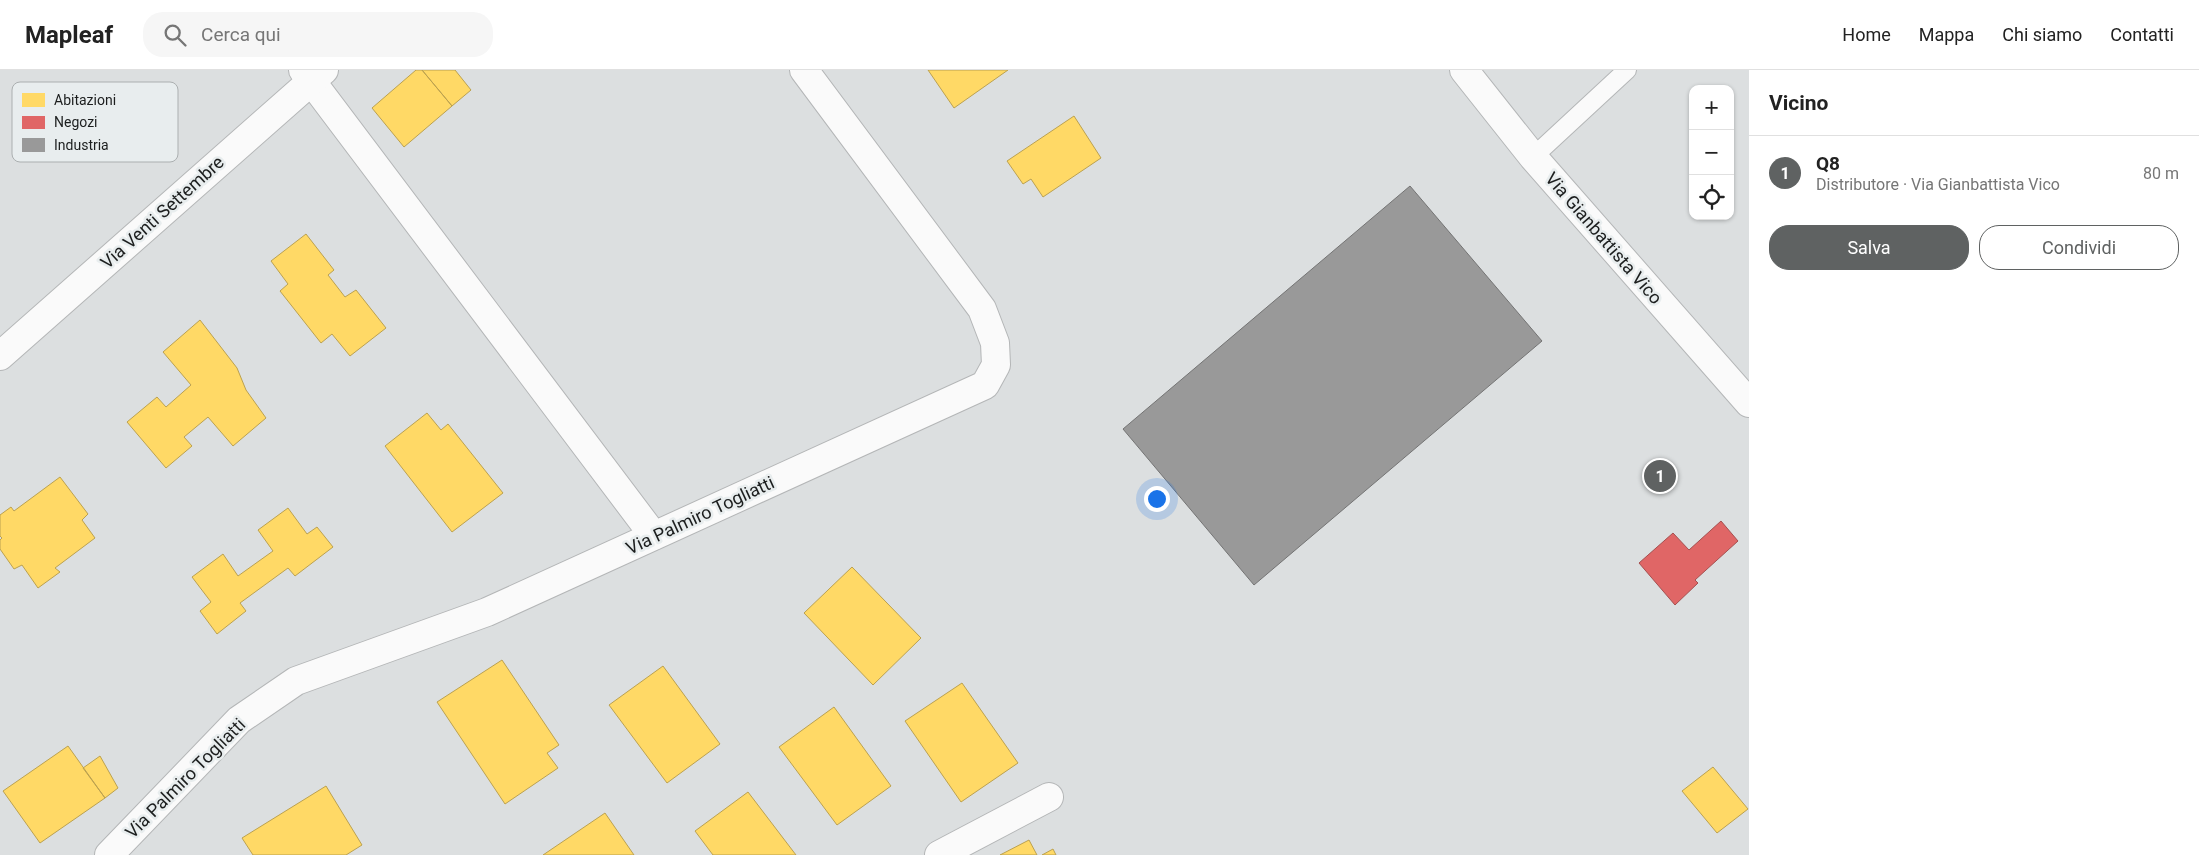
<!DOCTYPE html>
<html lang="it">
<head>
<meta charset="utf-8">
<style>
  body { margin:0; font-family:Roboto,sans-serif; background:#f6f6f6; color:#222 }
  .controls { position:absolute; right:15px; top:15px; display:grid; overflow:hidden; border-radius:10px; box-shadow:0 1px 4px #0004 }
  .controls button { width:45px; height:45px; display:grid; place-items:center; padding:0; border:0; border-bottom:1px solid #e0e0e0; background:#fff; color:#222; font:25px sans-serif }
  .you { position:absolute; left:1156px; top:428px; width:18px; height:18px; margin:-12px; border:4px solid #fff; border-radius:50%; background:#1a73e8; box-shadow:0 0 0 8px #1a73e833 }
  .badge { display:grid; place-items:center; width:32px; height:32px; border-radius:50%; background:#5f6262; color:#fff; font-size:16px; font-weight:700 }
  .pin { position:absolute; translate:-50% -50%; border:2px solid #fff; box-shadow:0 1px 5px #0006 }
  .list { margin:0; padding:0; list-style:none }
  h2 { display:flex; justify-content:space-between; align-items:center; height:65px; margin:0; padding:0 20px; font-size:21px }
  h2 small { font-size:16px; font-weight:400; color:#767676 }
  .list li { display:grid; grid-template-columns:32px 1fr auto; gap:15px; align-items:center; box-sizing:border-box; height:75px; padding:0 20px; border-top:1px solid #e0e0e0 }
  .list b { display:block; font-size:19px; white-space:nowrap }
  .list p { margin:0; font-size:16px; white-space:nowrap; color:#767676 }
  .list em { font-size:16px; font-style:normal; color:#767676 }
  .actions { display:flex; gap:10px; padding:15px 20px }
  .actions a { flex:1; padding:11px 0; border:1px solid #5f6262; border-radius:20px; text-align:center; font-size:18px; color:#5f6262 }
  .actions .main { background:#5f6262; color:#fff }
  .icon { flex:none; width:28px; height:28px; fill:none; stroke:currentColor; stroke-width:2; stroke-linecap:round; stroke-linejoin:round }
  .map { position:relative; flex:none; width:1749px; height:785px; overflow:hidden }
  header { display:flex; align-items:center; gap:30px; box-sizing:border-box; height:70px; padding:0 25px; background:#fff; border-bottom:1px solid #e0e0e0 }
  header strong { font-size:24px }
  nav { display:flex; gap:28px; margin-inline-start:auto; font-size:18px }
  .search { width:350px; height:45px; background:#f6f6f6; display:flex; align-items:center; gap:12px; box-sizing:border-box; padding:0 18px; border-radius:20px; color:#767676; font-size:19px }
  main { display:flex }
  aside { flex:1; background:#fff }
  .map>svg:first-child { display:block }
</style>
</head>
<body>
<header>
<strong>Mapleaf</strong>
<div class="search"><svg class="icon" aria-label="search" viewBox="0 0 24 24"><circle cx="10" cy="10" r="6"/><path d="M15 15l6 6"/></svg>Cerca qui</div>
<nav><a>Home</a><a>Mappa</a><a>Chi siamo</a><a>Contatti</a></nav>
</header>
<main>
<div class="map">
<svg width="1749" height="785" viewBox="0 0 1749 785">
  <rect width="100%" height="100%" fill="#dcdfe0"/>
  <path fill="#ffd966" stroke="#bba150" d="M416 0H422L452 36 404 77 372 38Z
    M422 0H455L471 20 452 36Z
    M928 0H1008L954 38Z
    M1074 46 1101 88 1043 127 1031 109 1023 114 1007 91Z
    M306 164 334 200 328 205 345 227 356 220 386 258 350 286 332 264 321 273 280 221 288 214 271 191Z
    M200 250 237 298 246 320 266 348 233 376 208 347 184 367 192 376 166 398 127 352 157 327 166 337 191 315 163 282Z
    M427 343 441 360 448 354 503 423 452 462 385 376Z
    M60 407 88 444 82 450 95 468 55 498 60 502 38 518 22 495 14 499 0 479V470L2 468 0 466V445L11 437 14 441Z
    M288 438 307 464 317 457 333 477 295 506 288 498 240 533 246 541 217 564 200 541 211 532 192 507 223 484 238 506 273 481 258 460Z
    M852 497 921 568 873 615 804 543Z
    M502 590 559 675 547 683 558 698 505 734 437 632Z
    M663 596 720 674 667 713 609 635Z
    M962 613 1018 693 961 732 905 651Z
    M834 637 891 716 837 755 779 677Z
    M68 676 105 728 40 773 3 721Z
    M100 686 118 718 105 728 83 698Z
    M1713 697 1748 739 1717 763 1682 721Z
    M326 716 362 775 346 785H253L242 768Z
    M748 722 796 785H713L695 761Z
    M605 743 634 785H543Z
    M1029 770 1037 785H1000Z
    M1053 779 1056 785H1042Z"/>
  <path fill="#e06666" stroke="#a55050" d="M1721 451 1738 471 1695 510 1698 513 1675 535 1639 493 1673 463 1689 480Z"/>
  <path fill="#999" stroke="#747474" d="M1410 116 1542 271 1254 515 1123 359Z"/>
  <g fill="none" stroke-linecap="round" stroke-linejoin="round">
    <defs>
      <path id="lane" d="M1533 87 1627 0"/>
      <path id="street" d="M303 0 654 466
        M109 785 239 650 296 611 487 542 985 315 996 295 995 273 982 239 804 0
        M939 785 1049 727"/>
      <path id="secondary" d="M1464 0 1533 87 1749 333
        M0 286 324 0"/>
    </defs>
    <use href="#lane" stroke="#b4b6b7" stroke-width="20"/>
    <use href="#street" stroke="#b4b6b7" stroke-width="30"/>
    <use href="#secondary" stroke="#b4b6b7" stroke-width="30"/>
    <use href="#lane" stroke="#fafafa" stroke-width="18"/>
    <use href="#street" stroke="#fafafa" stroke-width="28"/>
    <use href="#secondary" stroke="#fafafa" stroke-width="28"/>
  </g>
  <g text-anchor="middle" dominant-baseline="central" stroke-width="5" stroke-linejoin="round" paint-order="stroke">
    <g font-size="18" fill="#1c1e1e" stroke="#e8edee">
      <text transform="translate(162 142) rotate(-42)">Via Venti Settembre</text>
      <text transform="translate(1604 168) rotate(49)">Via Gianbattista Vico</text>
      <text transform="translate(700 445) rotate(-25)">Via Palmiro Togliatti</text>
      <text transform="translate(185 708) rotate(-45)">Via Palmiro Togliatti</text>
    </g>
  </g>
  <rect x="12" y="12" width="166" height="80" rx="8" fill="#e8edee" stroke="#abafb0" stroke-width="1"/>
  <rect x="22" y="23" width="23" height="14" fill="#ffd966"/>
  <rect x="22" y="46" width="23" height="13" fill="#e06666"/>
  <rect x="22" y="68" width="23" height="14" fill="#999"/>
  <g font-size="14" fill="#1c1e1e">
    <text x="54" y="35">Abitazioni</text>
    <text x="54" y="57">Negozi</text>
    <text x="54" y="80">Industria</text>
  </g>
</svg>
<div class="controls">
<button>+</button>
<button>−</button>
<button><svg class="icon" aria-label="locate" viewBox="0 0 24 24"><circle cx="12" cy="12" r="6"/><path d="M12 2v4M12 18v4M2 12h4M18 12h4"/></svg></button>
</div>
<div class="you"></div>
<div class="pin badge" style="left:1660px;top:406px">1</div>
</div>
<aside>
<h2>Vicino<small></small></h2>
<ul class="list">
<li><span class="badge">1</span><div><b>Q8</b><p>Distributore · Via Gianbattista Vico</p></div><em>80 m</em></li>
</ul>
<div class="actions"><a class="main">Salva</a><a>Condividi</a></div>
</aside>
</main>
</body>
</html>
